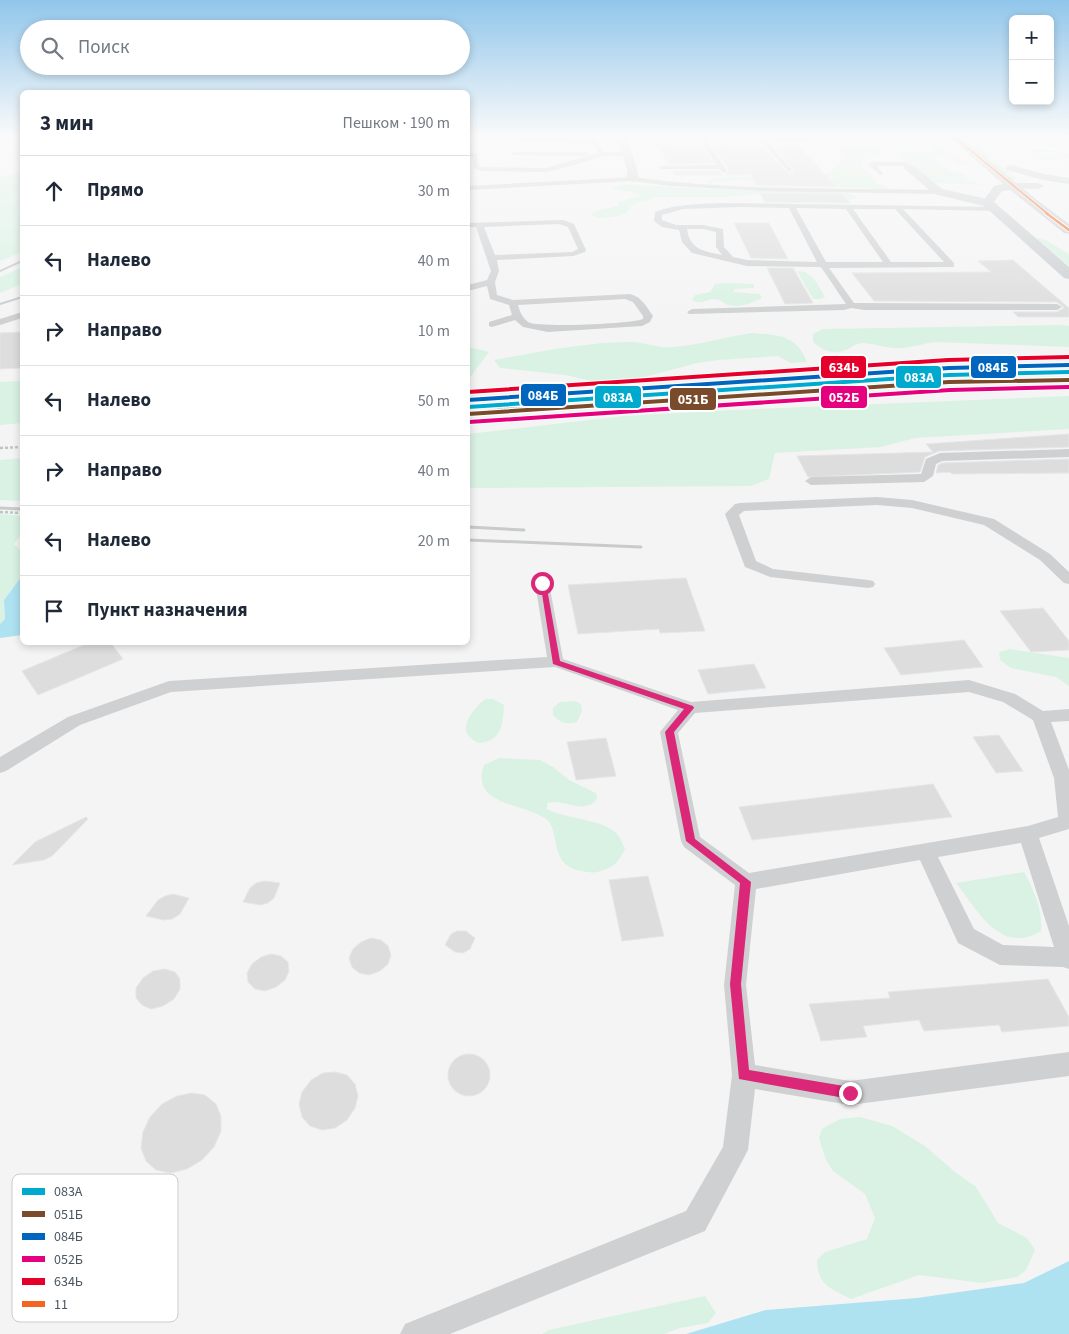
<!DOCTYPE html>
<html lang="ru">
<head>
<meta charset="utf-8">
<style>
  body { margin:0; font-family:"Source Sans 3",sans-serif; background:#f2f2f3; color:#1f2937 }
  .controls { position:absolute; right:15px; top:15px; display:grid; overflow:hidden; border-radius:8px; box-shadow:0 2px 8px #0003 }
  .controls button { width:45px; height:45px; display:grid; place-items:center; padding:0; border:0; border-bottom:1px solid #e0e1e3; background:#fff; color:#1f2937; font:25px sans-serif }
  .stop { position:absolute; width:15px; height:15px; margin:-11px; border:4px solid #db2777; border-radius:50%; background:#fff }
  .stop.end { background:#db2777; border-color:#fff; box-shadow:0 1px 5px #0008 }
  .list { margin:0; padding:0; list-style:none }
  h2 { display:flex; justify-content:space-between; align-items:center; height:65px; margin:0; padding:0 20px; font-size:21px }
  h2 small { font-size:16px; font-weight:400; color:#747a83 }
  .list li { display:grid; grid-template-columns:32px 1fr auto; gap:15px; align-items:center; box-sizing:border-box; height:70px; padding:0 20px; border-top:1px solid #e0e1e3 }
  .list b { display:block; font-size:19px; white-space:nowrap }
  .list em { font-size:16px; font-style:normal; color:#747a83 }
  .icon { flex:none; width:28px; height:28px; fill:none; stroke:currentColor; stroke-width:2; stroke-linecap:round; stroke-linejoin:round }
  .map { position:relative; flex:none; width:1069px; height:1334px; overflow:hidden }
  .search { position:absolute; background:#fff; box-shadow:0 2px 8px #0003; left:20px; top:20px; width:450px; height:55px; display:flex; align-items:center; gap:12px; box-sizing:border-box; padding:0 18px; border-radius:28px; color:#747a83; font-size:19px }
  .panel { position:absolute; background:#fff; box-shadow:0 2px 8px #0003; left:20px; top:90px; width:450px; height:555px; border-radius:8px }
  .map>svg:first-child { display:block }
</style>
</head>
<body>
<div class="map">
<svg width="1069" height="1334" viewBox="0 0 1069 1334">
  <rect width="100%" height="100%" fill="#f4f4f4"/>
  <path fill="#d9f2e3" d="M835 136H909L916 138 914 141C902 143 883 148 873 142L874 138 858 137 847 144 848 147 886 148 885 151 864 159 860 165C866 172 873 174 876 183L889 188 886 189 833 187 821 185 742 180 708 183 709 180 719 178 798 176 828 173 834 169 844 157 839 150 842 141Z
    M959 136H965L1019 180H1012Z
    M929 143 943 146 955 158 969 162V165L957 164 955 161 935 156V161L950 170 966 175 967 180 985 185 937 183 900 159 898 154 903 151 931 152 933 149 927 145Z
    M1036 149 1055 150 1069 155V158C1060 154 1049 149 1040 154L1057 157C1048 163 1037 159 1029 154L1030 151Z
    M22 173V252L0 261V178Z
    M623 184 703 189 832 192 850 194 858 198 847 200 761 194 726 197H653C647 205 633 197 627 213 616 217 602 221 591 215L595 211 618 206V202L641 196 632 192 610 189Z
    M1035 238 1044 239 1069 254V266Z
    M22 267V284L0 293V277Z
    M797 271C812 271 818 284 825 297L821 299H813Z
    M726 283 754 284V288L735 289 733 292 760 294 762 298C751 303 741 308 728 305 723 303 720 299 714 299 705 300 701 305 692 300L695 295 710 292 715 284Z
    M1062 325 1069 326V347L935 342C920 344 908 349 893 348 883 347 872 343 862 343 856 344 853 346 848 349 835 355 822 351 813 342V334L823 329Z
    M752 333C778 335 797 335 807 362L791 363 778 356 719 360 697 363 637 379 596 382 565 375 500 368 494 360C539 352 585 342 631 342 645 342 659 349 673 347 700 345 725 337 752 333Z
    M468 348H473L489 352 468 380Z
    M22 381V423L0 425V382Z
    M1069 396V429L915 438 881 447 775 453 769 479 751 486 468 488V434L624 416 734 410Z
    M22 458V501L0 500V460Z
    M0 514 22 516V533L14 544 22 552V576L4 600 5 619 0 624Z
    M1010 649 1069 658V686L1056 677 1011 668 1000 660 999 652Z
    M486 699H493L504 705C503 725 501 742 478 743 475 741 470 738 468 735 460 724 477 704 486 699Z
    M575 701 581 704 582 711 577 722C567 725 560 723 553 715V708L560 702Z
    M499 758 540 760 553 767 569 780 596 793 597 799C583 816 565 798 547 803V809C568 820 603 818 618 835 621 839 623 845 625 849 618 863 613 868 597 872 592 873 587 872 582 871 548 867 561 829 546 819 522 802 470 806 484 765Z
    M1024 872C1034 890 1043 911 1041 931 1001 956 978 911 956 883Z
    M860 1117 892 1126 925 1146 955 1172 976 1187 998 1223 1027 1238 1035 1250 1026 1270 1017 1277 982 1283 919 1275 851 1299C830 1288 818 1286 817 1260L825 1252 867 1239 875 1218 865 1194 833 1171 826 1160 819 1138 822 1129 840 1119Z
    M705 1296 716 1313 708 1323 680 1328 664 1334H542L549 1330Z"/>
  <path fill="#aee2f0" d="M22 576V635L0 638V624L5 619 4 600Z
    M1069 1261V1334H686L766 1310 917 1298 1024 1283Z"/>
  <path fill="#ddddde" stroke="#e5e6e7" d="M657 146 702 147 714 163 669 164Z
    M713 146 763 147 789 174 793 172V169L774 146H799L836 187 756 185 751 174 725 175 729 170Z
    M673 171H718L723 175H675Z
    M760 193 842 194 850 203 765 202Z
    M734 223H769L788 259 751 258Z
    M1013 260 1069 308V317H1018L1013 312H1057L1064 308 1057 302 874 301 852 273 991 272 978 261Z
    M767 268H793L813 303 785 304Z
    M22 332V368L0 369V333Z
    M1069 434V447L939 451 925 457 920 472 808 477 797 456 933 452 926 444Z
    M1069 459V473L952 474 950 472 936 473 938 465 942 463Z
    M686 578 705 631 660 633 659 629 578 634 568 585Z
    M1043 608 1069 641V650L1031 652 1000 611Z
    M964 640 983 667 901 675 884 648Z
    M91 642H110L123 659 38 695 22 671Z
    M754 664 766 688 708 694 698 670Z
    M999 735 1023 771 996 773 973 737Z
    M606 738 616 776 576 780 567 742Z
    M933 784 952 817 752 840 739 807Z
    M86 817 88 819 52 856 44 860 12 865 35 842Z
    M648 876 664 936 622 941 609 880Z
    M264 881 280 883 274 898 268 903 260 905 243 902 250 888 256 883Z
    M173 894 189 898 180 914 172 919 164 920 146 916 158 900 165 896Z
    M457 931H466L475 938 470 949 463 953 455 952 445 945 451 934Z
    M371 938 381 940 388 946 391 955 388 964 380 971 369 975 359 973 352 967 349 958 353 949 361 942Z
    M271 954 281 956 288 962 289 971 285 980 276 987 265 991 255 989 248 982 247 973 252 964 261 957Z
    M165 969 175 972 180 979V989L174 999 163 1006 151 1009 142 1005 136 998V988L143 978 153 971Z
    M1048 979 1069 1017V1026L1002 1032 999 1025 924 1031 919 1020 863 1026 867 1037 821 1041 809 1004 890 998 888 992Z
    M448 1075a21 21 0 1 1 42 0a21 21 0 1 1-42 0Z
    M335 1072 347 1075 355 1084 358 1096 355 1108 347 1120 335 1128 322 1130 310 1126 302 1117 299 1104 302 1092 311 1080 323 1073Z
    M192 1093 205 1095 216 1104 221 1116V1131L214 1147 202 1160 187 1169 171 1173 156 1170 146 1161 141 1148 143 1132 150 1117 162 1104 177 1096Z"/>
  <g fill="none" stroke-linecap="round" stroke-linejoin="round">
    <path stroke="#bcc7c4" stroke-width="1" stroke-dasharray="1 1" stroke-linecap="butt" d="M1004 150 1006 144 1069 147"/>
    <path stroke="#bcc7c4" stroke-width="2" stroke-dasharray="2 1" stroke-linecap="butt" d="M468 414 506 408H535L943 384 1069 380"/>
    <path stroke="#bcc7c4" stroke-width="2.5" stroke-dasharray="3 2" stroke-linecap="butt" d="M0 448 22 447
      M0 512 22 513"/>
    <path fill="#ced0d2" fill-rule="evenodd" d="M468 136 595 140 604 152H627L630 154 627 156H603L564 168 546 172 481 171 474 168 472 156H468V152L477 154 479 166 482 167 546 168 598 153 593 144 468 139Z
      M622 136 810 137 813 139 810 141H767L792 170 789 172 761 141 706 140 727 171 724 173 719 169H660V167L662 166 717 165 700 140 620 139Z
      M513 152H586L589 154 586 156 511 155Z
      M871 162H906L912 167 909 169 904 166H877L883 173 880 175 868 164Z
      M633 177C734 191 837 188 938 190L941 192 938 194 764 191 670 186 633 181 468 190V186Z
      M721 203 998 207 999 209 995 211 903 209 954 263V267L829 268 854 303 1057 304 1062 307 1057 310H864L851 308 844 310 689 314 687 312 692 309 846 304 821 267 747 266 692 253 682 242 679 230 662 227 654 221 655 212C676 204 699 204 721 203ZM742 207 789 208 817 262 747 260 733 257 724 247 723 229 703 225H676L662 220V215L683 209ZM796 208 846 209 883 262H826ZM853 209H895L944 262H891ZM687 229H703L716 232V247L722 255C704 251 690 250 687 229Z
      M563 220 574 224 586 250 585 252 573 256 497 260 499 271 495 282 497 295 513 300 630 294C642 297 646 306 653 316L650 322 642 326 548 332 523 327 515 320 492 327 489 326V322L512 315 509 305 490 299 487 286 468 291V285L487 280 491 271 476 227H468V223ZM559 224 568 227 578 249 572 252 495 255 484 227ZM625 299 633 302 643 316V319C632 324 537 328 528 322 522 317 520 312 518 305Z
      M22 312V318L0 325V319Z
      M1069 449V457L942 461 936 464 933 476 924 482 811 485 805 481 811 477 921 474 926 459 940 453Z
      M877 497 912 500 994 519 1050 554 1069 572V584L1064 583 1040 560 984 525 912 508 877 505 744 511 739 515 756 561 773 569 868 580 873 581 875 584 873 587 868 588 770 577 745 567 725 514 735 504 740 503Z
      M542 579 547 580 549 583 563 659 691 702 969 680 1015 694 1043 711 1069 709V721L1051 722 1069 770V829L1039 838 1069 926V969L1063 967 1000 965 958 943 920 860 756 889 746 985 755 1065 850 1081 1069 1052V1076L850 1105 755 1089 748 1150 705 1231 450 1334H400L405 1324 686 1211 723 1147 732 1075 724 985 735 885 684 847 681 841 660 732 678 710 555 667 171 692 80 725 6 771 0 773V757L68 717 169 681 547 657 535 583 537 580ZM969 692 1003 702 1033 720 1054 778 1058 817 1028 826 749 873 700 837 678 733 695 713ZM1021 843 1054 947 1003 945 974 929 938 857Z"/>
    <path fill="#ced0d2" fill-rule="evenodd" d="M616 136H626L637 169 639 179 637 181 633 182 627 179V169Z
      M909 164 913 165 942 189 992 200 994 203 988 207 934 194 905 169 904 167 905 165Z
      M1013 183H1038L1044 186 1038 189 1009 188 1007 186 1009 184Z"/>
    <path fill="#caced1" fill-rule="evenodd" d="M948 136H959L1037 200 1069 224V234L1064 233 1010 190 1002 191 994 202 1069 267V279L1064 278 984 206 982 203 994 186 1003 184Z
      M1011 165 1044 174 1069 178V184L1043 180 1007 170 1006 168 1007 166Z"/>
    <path stroke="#c9cacc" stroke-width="2" d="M0 271 22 261
      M0 304 22 297"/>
    <path stroke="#c9cacc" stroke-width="3" d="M0 508 22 509
      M468 527 524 530
      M468 540 641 547"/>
    <defs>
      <path id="bus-1-far1" d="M953 136 1048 214"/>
      <path id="bus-1" d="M1046 213 1069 230"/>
    </defs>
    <use href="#bus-1-far1" stroke="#fff" stroke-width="3"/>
    <use href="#bus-1" stroke="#fff" stroke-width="4.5"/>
    <use href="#bus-1-far1" stroke="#f26522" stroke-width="2"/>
    <use href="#bus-1" stroke="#f26522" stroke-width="2.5"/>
    <defs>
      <path id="rail-1" d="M468 407 949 375 1069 372"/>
      <path id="rail-2" d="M468 414 949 382 1069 380"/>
      <path id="rail-3" d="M468 400 949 368 1069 365"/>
      <path id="rail-4" d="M469 422 950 390 1069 387"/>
      <path id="rail-5" d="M468 392 948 360 1069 357"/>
    </defs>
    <use href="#rail-1" stroke="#fff" stroke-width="6"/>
    <use href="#rail-2" stroke="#fff" stroke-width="6"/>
    <use href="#rail-3" stroke="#fff" stroke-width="6"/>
    <use href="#rail-4" stroke="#fff" stroke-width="6"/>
    <use href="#rail-5" stroke="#fff" stroke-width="6"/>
    <use href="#rail-1" stroke="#00a9ce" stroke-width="4"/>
    <use href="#rail-2" stroke="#7a4b2a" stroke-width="4"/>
    <use href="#rail-3" stroke="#0065bd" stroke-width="4"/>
    <use href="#rail-4" stroke="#e5007d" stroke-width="4"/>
    <use href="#rail-5" stroke="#e4002b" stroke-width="4"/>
  </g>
  <linearGradient id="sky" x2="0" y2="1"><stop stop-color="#91c6eb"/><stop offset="0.42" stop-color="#fafafa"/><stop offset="1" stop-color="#fafafa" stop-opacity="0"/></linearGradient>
  <rect width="1069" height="323" fill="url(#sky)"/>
  <path fill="#db2777" d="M540 581 546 583 560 661 693 706 694 708 674 732 695 839 751 882 741 984 749 1070 850 1087 854 1089 856 1093 854 1097 850 1099 739 1079 730 984 740 883 686 841 665 732 684 709 553 664Z"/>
  <rect x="12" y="1174" width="166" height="148" rx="8" fill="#fff" stroke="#c9ccd0" stroke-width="1"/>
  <rect x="22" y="1188" width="23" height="7" fill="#00a9ce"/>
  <rect x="22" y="1211" width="23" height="6" fill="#7a4b2a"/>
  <rect x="22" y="1233" width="23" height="7" fill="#0065bd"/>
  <rect x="22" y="1256" width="23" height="6" fill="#e5007d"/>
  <rect x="22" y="1278" width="23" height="7" fill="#e4002b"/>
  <rect x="22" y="1301" width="23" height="6" fill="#f26522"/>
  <g font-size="14" fill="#4a5661">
    <text x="54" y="1196">083А</text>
    <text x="54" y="1219">051Б</text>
    <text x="54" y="1241">084Б</text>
    <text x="54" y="1264">052Б</text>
    <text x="54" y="1286">634Ь</text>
    <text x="54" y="1309">11</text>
  </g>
  <g stroke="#fff" stroke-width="2">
    <rect x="970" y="355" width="47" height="24" rx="5" fill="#0065bd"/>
    <rect x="820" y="355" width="47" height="24" rx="5" fill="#e4002b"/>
    <rect x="895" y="365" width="47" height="24" rx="5" fill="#00a9ce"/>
    <rect x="520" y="383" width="47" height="24" rx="5" fill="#0065bd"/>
    <rect x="594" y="385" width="48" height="24" rx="5" fill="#00a9ce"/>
    <rect x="820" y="385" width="48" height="24" rx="5" fill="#e5007d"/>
    <rect x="669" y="387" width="48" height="24" rx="5" fill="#7a4b2a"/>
  </g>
  <g font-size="14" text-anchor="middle" font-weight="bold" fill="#fff">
    <text x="993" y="372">084Б</text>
    <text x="844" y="372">634Ь</text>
    <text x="919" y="382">083А</text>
    <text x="543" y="400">084Б</text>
    <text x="618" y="402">083А</text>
    <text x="844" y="402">052Б</text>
    <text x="693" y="404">051Б</text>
  </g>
</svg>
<div class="controls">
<button>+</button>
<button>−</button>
</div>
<div class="stop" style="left:542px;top:583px"></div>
<div class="stop end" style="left:850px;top:1093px"></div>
<div class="search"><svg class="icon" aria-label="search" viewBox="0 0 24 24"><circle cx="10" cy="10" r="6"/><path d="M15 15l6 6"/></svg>Поиск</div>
<section class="panel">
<h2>3 мин<small>Пешком · 190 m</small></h2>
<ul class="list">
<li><svg class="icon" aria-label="ahead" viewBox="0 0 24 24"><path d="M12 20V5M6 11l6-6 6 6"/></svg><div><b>Прямо</b></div><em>30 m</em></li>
<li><svg class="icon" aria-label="left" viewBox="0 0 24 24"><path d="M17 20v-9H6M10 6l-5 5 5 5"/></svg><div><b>Налево</b></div><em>40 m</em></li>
<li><svg class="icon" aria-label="right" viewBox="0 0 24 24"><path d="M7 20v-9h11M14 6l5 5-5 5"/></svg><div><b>Направо</b></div><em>10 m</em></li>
<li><svg class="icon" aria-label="left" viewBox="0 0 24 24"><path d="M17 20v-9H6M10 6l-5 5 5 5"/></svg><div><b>Налево</b></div><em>50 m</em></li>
<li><svg class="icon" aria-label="right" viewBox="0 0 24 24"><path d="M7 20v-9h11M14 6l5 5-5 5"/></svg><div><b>Направо</b></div><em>40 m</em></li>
<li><svg class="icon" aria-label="left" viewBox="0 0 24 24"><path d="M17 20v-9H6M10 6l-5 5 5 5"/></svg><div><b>Налево</b></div><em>20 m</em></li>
<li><svg class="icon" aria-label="arrive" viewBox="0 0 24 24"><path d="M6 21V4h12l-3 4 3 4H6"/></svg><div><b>Пункт назначения</b></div></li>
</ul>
</section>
</div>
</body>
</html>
